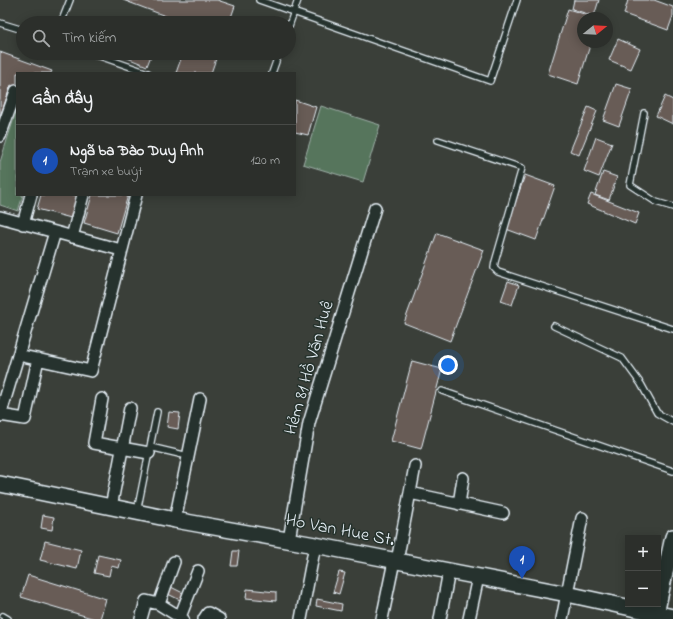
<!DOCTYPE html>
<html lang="vi">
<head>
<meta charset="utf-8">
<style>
  body { margin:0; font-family:"Indie Flower",sans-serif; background:#383b37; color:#f1f3f6 }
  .controls { position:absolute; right:12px; bottom:12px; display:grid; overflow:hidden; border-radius:0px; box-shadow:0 2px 10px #0003 }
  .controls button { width:36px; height:36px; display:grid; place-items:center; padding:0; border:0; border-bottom:1px solid #484a47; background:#2c2f2b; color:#f1f3f6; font:20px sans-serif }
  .compass { position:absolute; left:577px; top:12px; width:36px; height:36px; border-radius:50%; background:#2c2f2b; box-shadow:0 2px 10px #0003; rotate:72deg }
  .you { position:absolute; left:448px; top:365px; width:14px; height:14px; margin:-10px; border:3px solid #fff; border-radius:50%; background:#1a73e8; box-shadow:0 0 0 6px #1a73e833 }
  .badge { display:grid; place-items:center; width:26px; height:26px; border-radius:50%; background:#e69b98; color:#fff; font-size:13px; font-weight:700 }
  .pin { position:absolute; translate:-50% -33px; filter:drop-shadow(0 1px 2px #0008) }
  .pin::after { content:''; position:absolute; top:21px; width:14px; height:12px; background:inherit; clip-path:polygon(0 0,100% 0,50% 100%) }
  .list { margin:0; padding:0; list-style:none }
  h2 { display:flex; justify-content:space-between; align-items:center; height:52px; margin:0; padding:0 16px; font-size:17px }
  h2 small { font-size:13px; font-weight:400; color:#a6a9a9 }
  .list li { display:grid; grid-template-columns:26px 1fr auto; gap:12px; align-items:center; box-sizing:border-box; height:72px; padding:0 16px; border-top:1px solid #484a47 }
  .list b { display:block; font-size:15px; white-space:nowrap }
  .list p { margin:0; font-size:13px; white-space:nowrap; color:#a6a9a9 }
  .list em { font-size:13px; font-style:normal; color:#a6a9a9 }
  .icon { flex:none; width:22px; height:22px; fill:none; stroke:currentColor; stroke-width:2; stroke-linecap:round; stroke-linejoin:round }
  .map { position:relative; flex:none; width:673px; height:619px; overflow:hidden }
  .search { position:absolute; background:#2c2f2b; box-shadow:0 2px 10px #0003; left:16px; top:16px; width:280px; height:44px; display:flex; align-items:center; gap:10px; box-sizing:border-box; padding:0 14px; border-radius:22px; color:#a6a9a9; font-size:15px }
  .panel { position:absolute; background:#2c2f2b; box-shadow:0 2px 10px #0003; left:16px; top:72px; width:280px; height:124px; border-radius:0px }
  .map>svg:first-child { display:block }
</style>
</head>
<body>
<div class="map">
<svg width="673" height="619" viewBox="0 0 673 619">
  <rect width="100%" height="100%" fill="#3a3f39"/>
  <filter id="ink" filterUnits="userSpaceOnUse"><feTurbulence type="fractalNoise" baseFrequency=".025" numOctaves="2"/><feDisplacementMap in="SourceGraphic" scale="8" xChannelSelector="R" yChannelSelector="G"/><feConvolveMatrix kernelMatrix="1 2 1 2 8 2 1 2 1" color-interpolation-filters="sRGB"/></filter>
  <g filter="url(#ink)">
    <path fill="#57745c" stroke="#a0b2aa" d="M321 106 380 125 363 182 303 164Z
      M17 109V195H23L18 211 0 205V162Z"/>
    <path fill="#675b56" stroke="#e8f1f8" d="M123 0H217L235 6 229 23H184Z
      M574 0H599L594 16 572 9Z
      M628 0H654L673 7V16L668 30 624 14Z
      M568 9 597 18H583V42H591L578 84 548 74Z
      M618 39 640 49 631 69 609 60Z
      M0 52 52 71 51 73H17V88L11 85 0 117Z
      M115 53H152L147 66Z
      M183 53H218L211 73H176Z
      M616 84 632 89 619 126 603 120Z
      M665 96 673 100V124L656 116Z
      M295 100 316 107 308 135 295 132Z
      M588 107 597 111 579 155 570 151Z
      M596 137 612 143 599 177 584 171Z
      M603 172 617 177 609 200 595 195Z
      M525 175 555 186 536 240 506 229Z
      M591 194 639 213 635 224 587 204Z
      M41 195H77L71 218 37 209Z
      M92 195H128L117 233 84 223Z
      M437 233 484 250 450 341 404 323Z
      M508 281 519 285 512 305 501 301Z
      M412 361 442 369 421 449 391 441Z
      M169 412 180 413 178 429 167 427Z
      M43 515 54 517 52 530 41 528Z
      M45 541 81 550 77 569 40 560Z
      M233 551H239L237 566H231Z
      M98 555 121 560 119 568 111 566 109 576 94 573Z
      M339 572 345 573 339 594 333 592Z
      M28 575 106 599 100 619H95L21 597Z
      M169 586 183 593 180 600 166 593Z
      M247 589 276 592V601L246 598Z
      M317 599 342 604 341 611 316 606Z"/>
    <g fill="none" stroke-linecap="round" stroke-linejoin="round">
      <defs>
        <path id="lane" d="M259 0 490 81 517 0
          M0 23 23 30
          M61 23 70 0
          M289 26 298 0
          M91 53 148 73
          M272 73 279 53
          M644 113 630 185 656 202 673 207
          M438 140 522 168 495 262 494 268 498 272 673 329
          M554 326 622 358 641 384 657 413 673 422
          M442 391 673 471
          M150 447 188 456
          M137 512 157 412
          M3 616 8 619"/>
        <path id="street" d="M0 136 16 91
          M0 217 121 250
          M23 224 31 195
          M72 237 83 195
          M18 355 91 371 136 195
          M102 399 94 443 149 453
          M0 415 25 419 38 359
          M0 416 55 232
          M410 493 503 513
          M459 504 463 478
          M111 507 130 408
          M175 520 200 399
          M289 540 309 423 375 208
          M397 561 415 466
          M174 562 159 604 180 617
          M141 619 146 601 159 604
          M183 619 180 617 198 571
          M204 619 208 613 219 619
          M301 619 315 545
          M382 619 394 561
          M440 619 449 571
          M469 619 478 577
          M562 619 582 518"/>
        <path id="secondary" d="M0 484 175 520 315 545 567 594 673 617
          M656 614 673 537"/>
      </defs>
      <use href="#lane" stroke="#e8f1f8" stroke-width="8"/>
      <use href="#street" stroke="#e8f1f8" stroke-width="14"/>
      <use href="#secondary" stroke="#e8f1f8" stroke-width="18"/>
      <use href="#lane" stroke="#26332d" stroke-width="5.5"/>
      <use href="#street" stroke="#26332d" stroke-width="11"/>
      <use href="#secondary" stroke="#26332d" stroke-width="15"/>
    </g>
  </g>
  <g text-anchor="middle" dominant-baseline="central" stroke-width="3" stroke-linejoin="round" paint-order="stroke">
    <g font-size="18" fill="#e8f1f8" stroke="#26332d">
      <text transform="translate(310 368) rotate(-74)">Hẻm 81 Hồ Văn Huê</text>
      <text transform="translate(340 531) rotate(11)">Ho Van Hue St.</text>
    </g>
  </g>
</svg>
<div class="controls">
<button>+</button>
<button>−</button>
</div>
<svg class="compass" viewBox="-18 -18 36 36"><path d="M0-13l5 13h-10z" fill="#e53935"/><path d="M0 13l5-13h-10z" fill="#a6a9a9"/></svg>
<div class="you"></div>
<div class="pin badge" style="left:522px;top:579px;background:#1a4fb4">1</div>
<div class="search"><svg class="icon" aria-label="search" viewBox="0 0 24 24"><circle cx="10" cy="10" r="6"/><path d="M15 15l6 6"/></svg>Tìm kiếm</div>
<section class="panel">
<h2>Gần đây<small></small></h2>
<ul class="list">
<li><span class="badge" style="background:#1a4fb4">1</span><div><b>Ngã ba Đào Duy Anh</b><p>Trạm xe buýt</p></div><em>120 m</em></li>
</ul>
</section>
</div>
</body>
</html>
